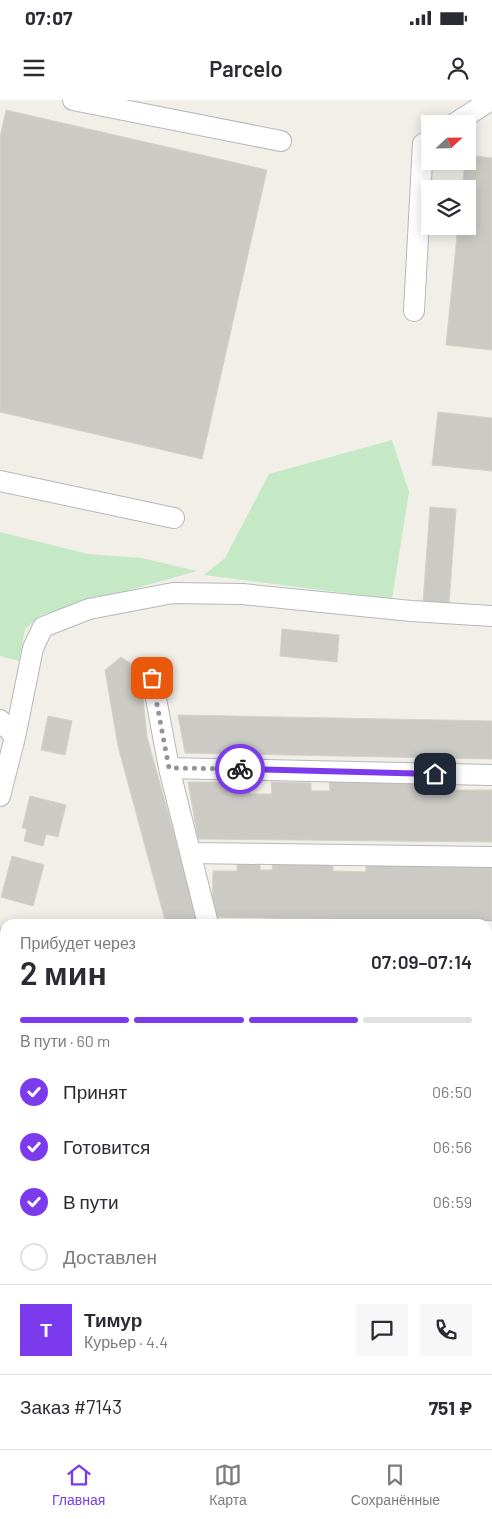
<!DOCTYPE html>
<html lang="ru">
<head>
<meta charset="utf-8">
<style>
  body { margin:0; font-family:Barlow,sans-serif; background:#f7f7f7; color:#2b2b33; height:100vh; display:flex; flex-direction:column; font-size:19px; white-space:nowrap }
  * { box-sizing:border-box; margin:0 }
  p { font-size:16px; color:#7c7c81 }
  .icon { flex:none; width:28px; height:28px; fill:none; stroke:currentColor; stroke-width:2; stroke-linecap:round; stroke-linejoin:round }
  .map { position:relative; flex:1; overflow:hidden }
  .side { position:absolute; left:0px; top:819px; width:492px; height:531px; display:flex; flex-direction:column; background:#fff; border-radius:15px 15px 0 0; box-shadow:0 2px 12px #0003 }
  .side>* { flex:none }
  .needle { width:32px; rotate:68deg }
  .fabs { position:absolute; left:421px; top:15px; display:grid; gap:10px }
  .fabs a { display:grid; place-items:center; width:55px; height:55px; border-radius:0px; background:#fff; box-shadow:0 2px 12px #0003; font-size:25px }
  .pin { position:absolute; display:grid; place-items:center; width:42px; height:42px; color:#fff; margin:-21px; border-radius:10px; box-shadow:0 2px 8px #0006 }
  .courier { position:absolute; display:grid; place-items:center; width:50px; height:50px; margin:-25px; border:4px solid #7c3aed; border-radius:50%; background:#fff; color:#222; box-shadow:0 1px 6px #0007 }
  .headline em { font-style:normal; font-weight:600 }
  .headline div { display:flex; flex-direction:column-reverse }
  .headline { display:flex; align-items:center; justify-content:space-between; height:85px; padding:0 20px }
  h1 { font-size:32px; font-weight:600; line-height:38px }
  .bar { display:grid; grid-template-columns:repeat(4,1fr); gap:8px 5px; align-content:center; height:60px; padding:0 20px }
  .bar i { height:6px; border-radius:4px; background:#e1e1e2 }
  .bar .on { background:#7c3aed }
  .bar p { grid-column:span 4 }
  .line { display:flex; align-items:center; gap:12px; padding:0 20px; border-top:1px solid #e1e1e2 }
  .line div { flex:1 }
  .round { display:grid; place-items:center; flex:none; width:52px; height:52px; border-radius:0px; background:#f7f7f7 }
  ol { padding:0 20px; list-style:none }
  li { display:flex; align-items:center; gap:15px; height:55px }
  li p { margin-inline-start:auto }
  li .icon { padding:5px; border-radius:50%; background:#7c3aed; color:#fff; stroke-width:4 }
  li:last-child { color:#7c7c81 }
  li i { width:28px; height:28px; border:2px solid #e1e1e2; border-radius:50% }
  .status { display:flex; justify-content:space-between; align-items:center; height:35px; padding:0 25px; background:#fff; direction:ltr }
  .status svg { height:14px; fill:currentColor }
  header { display:flex; justify-content:space-between; align-items:center; height:65px; padding:0 20px; background:#fff; font-size:22px; font-weight:600 }
  .menu { display:flex; justify-content:space-around; align-items:center; height:70px; border-top:1px solid #e1e1e2; background:#fff; font-size:14px; color:#7c7c81 }
  .menu a { display:grid; justify-items:center; gap:2px }
  .menu .on { color:#7c3aed }
  .map>svg:first-child { display:block }
  .green { fill:#c5e8c5 }
  .building { fill:#cccac5; stroke:#d6d1c6 }
  .lines { fill:none; stroke-linecap:round; stroke-linejoin:round }
  .minor-casing { stroke:#b5b8bc; stroke-width:22 }
  .major-casing { stroke:#f2c960; stroke-width:29 }
  .minor { stroke:#fff; stroke-width:20 }
  .major { stroke:#fff2af; stroke-width:26 }
  .done { stroke:#929495; stroke-width:5; stroke-dasharray:0 9 }
  .route { stroke:#7c3aed; stroke-width:6 }
</style>
</head>
<body>
<div class="status"><b>07:07</b><svg viewBox="0 0 49 12"><path d="M0 12V9h3v3zM5 12V6h3v6zM10 12V3h3v9zM15 12V0h3v12zM26 1h20v11H26zM47 4h2v5h-2z"/></svg></div>
<header><svg class="icon" aria-label="menu" viewBox="0 0 24 24"><path d="M4 6h16M4 12h16M4 18h16"/></svg>Parcelo<svg class="icon" aria-label="person" viewBox="0 0 24 24"><circle cx="12" cy="8" r="4"/><path d="M4 21q1-7 8-7t8 7"/></svg></header>
<div class="map">
<svg width="492" height="1349" viewBox="0 0 492 1349">
  <rect width="100%" height="100%" fill="#f1efe8"/>
  <path class="green" d="M392,340l17,52 -17,107 -188,-24 21,-17 44,-84z
    M0,432l88,22 54,4 55,13 -156,44 -16,14 -6,32 -19,-5z"/>
  <path class="building" d="M6,10l261,60 -65,289 -202,-47v-275z
    M468,55l24,3v192l-46,-5 12,-119h10v-37h-6l3,-28h3z
    M438,312l54,6v53l-60,-6z
    M430,407l26,2 -7,95 -26,-2z
    M282,529l57,6 -2,27 -57,-6z
    M121,557l19,13 7,67 52,187h-33l-48,-178 -13,-76z
    M178,615l314,6v38l-307,-6z
    M48,616l24,5 -7,34 -24,-5z
    M329,681l125,1v8h38v52l-294,-3 -10,-57h62v12h22l-1,-12 40,1v8h19z
    M30,696l36,9 -8,32 -12,-3 -3,12 -19,-5 3,-12 -5,-1z
    M12,756l32,9 -11,41 -32,-9z
    M237,762h23v8h12l1,-8 60,1v8l33,1v-9l126,2v57l-280,-5 1,-46h24z
    M0,827l5,1v49l-5,-1z
    M488,855h4v45l-4,-1z
    M0,894l5,1v38l-5,-1z
    M488,929h4v44h-4z
    M488,994l4,1v29h-4z
    M488,1052l4,1v28l-4,-1z"/>
  <g class="lines">
    <g class="minor-casing">
      <path id="minor" d="M73,0l208,41
        M454,24l37,-24
        M414,211l9,-167 7,-4
        M0,381l174,37
        M152,577l17,91
        M0,620l15,17 -15,59
        M15,637l18,-89 10,-21 46,-18 84,-16 69,1 169,17 81,5
        M190,753l302,4
        M208,824l-39,-156 323,7
        M488,831l4,1
        M488,911h4
        M488,985h4
        M488,1040l4,1"/>
    </g>
    <g class="major-casing">
      <path id="major" d="M0,1259l5,1
        M488,1329l4,1"/>
    </g>
    <use href="#minor" class="minor"/>
    <use href="#major" class="major"/>
  </g>
  <g class="lines">
    <path class="done" d="M152,578l17,90 71,1"/>
    <path class="route" d="M240,669l195,5"/>
  </g>
</svg>
<div class="fabs">
<a><svg class="needle" viewBox="-14 -14 28 28"><path d="M0-13l5 13h-10z" fill="#e53935"/><path d="M0 13l5-13h-10z" fill="#7c7c81"/></svg></a>
<a><svg class="icon" aria-label="layers" viewBox="0 0 24 24"><path d="M12 4l9 5-9 5-9-5zM3 14l9 5 9-5"/></svg></a>
</div>
<div class="pin" style="left:152px;top:578px;background:#ea580c"><svg class="icon" aria-label="bag" viewBox="0 0 24 24"><path d="M5 8h14l-1 12H6zM9 8a3 3 0 0 1 6 0"/></svg></div>
<div class="pin" style="left:435px;top:674px;background:#1f2937"><svg class="icon" aria-label="home" viewBox="0 0 24 24"><path d="M3 11l9-7 9 7M6 9v11h12V9"/></svg></div>
<div class="courier" style="left:240px;top:669px"><svg class="icon" aria-label="bike" viewBox="0 0 24 24"><circle cx="6" cy="16" r="4"/><circle cx="18" cy="16" r="4"/><path d="M6 16l4-8h5l3 8M10 8l3 8H6M13 5h3"/></svg></div>
<section class="side">
<div class="headline"><div><h1>2 мин</h1><p>Прибудет через</p></div><em>07:09–07:14</em></div>
<div class="bar"><i class="on"></i><i class="on"></i><i class="on"></i><i></i><p>В пути · 60 m</p></div>
<ol>
<li><svg class="icon" aria-label="check" viewBox="0 0 24 24"><path d="M5 12l5 5 9-10"/></svg>Принят<p>06:50</p></li>
<li><svg class="icon" aria-label="check" viewBox="0 0 24 24"><path d="M5 12l5 5 9-10"/></svg>Готовится<p>06:56</p></li>
<li><svg class="icon" aria-label="check" viewBox="0 0 24 24"><path d="M5 12l5 5 9-10"/></svg>В пути<p>06:59</p></li>
<li><i></i>Доставлен</li>
</ol>
<div class="line" style="height:90px"><b class="round" style="background:#7c3aed;color:#fff">Т</b><div><b>Тимур</b><p>Курьер · 4.4</p></div><a class="round"><svg class="icon" aria-label="chat" viewBox="0 0 24 24"><path d="M4 5h16v11H9l-5 4z"/></svg></a><a class="round"><svg class="icon" aria-label="phone" viewBox="0 0 24 24"><path d="M5 4h4l2 5-3 2q2 4 5 5l2-3 5 2v4C11 20 4 13 5 4z"/></svg></a></div>
<div class="line" style="height:65px"><div>Заказ #7143</div><b>751 ₽</b></div>
</section>
</div>
<nav class="menu">
<a class="on"><svg class="icon" aria-label="home" viewBox="0 0 24 24"><path d="M3 11l9-7 9 7M6 9v11h12V9"/></svg>Главная</a>
<a><svg class="icon" aria-label="map" viewBox="0 0 24 24"><path d="M3 6l6-2 6 2 6-2v14l-6 2-6-2-6 2zM9 4v14M15 6v14"/></svg>Карта</a>
<a><svg class="icon" aria-label="saved" viewBox="0 0 24 24"><path d="M7 4h10v16l-5-4-5 4z"/></svg>Сохранённые</a>
</nav>
</body>
</html>
